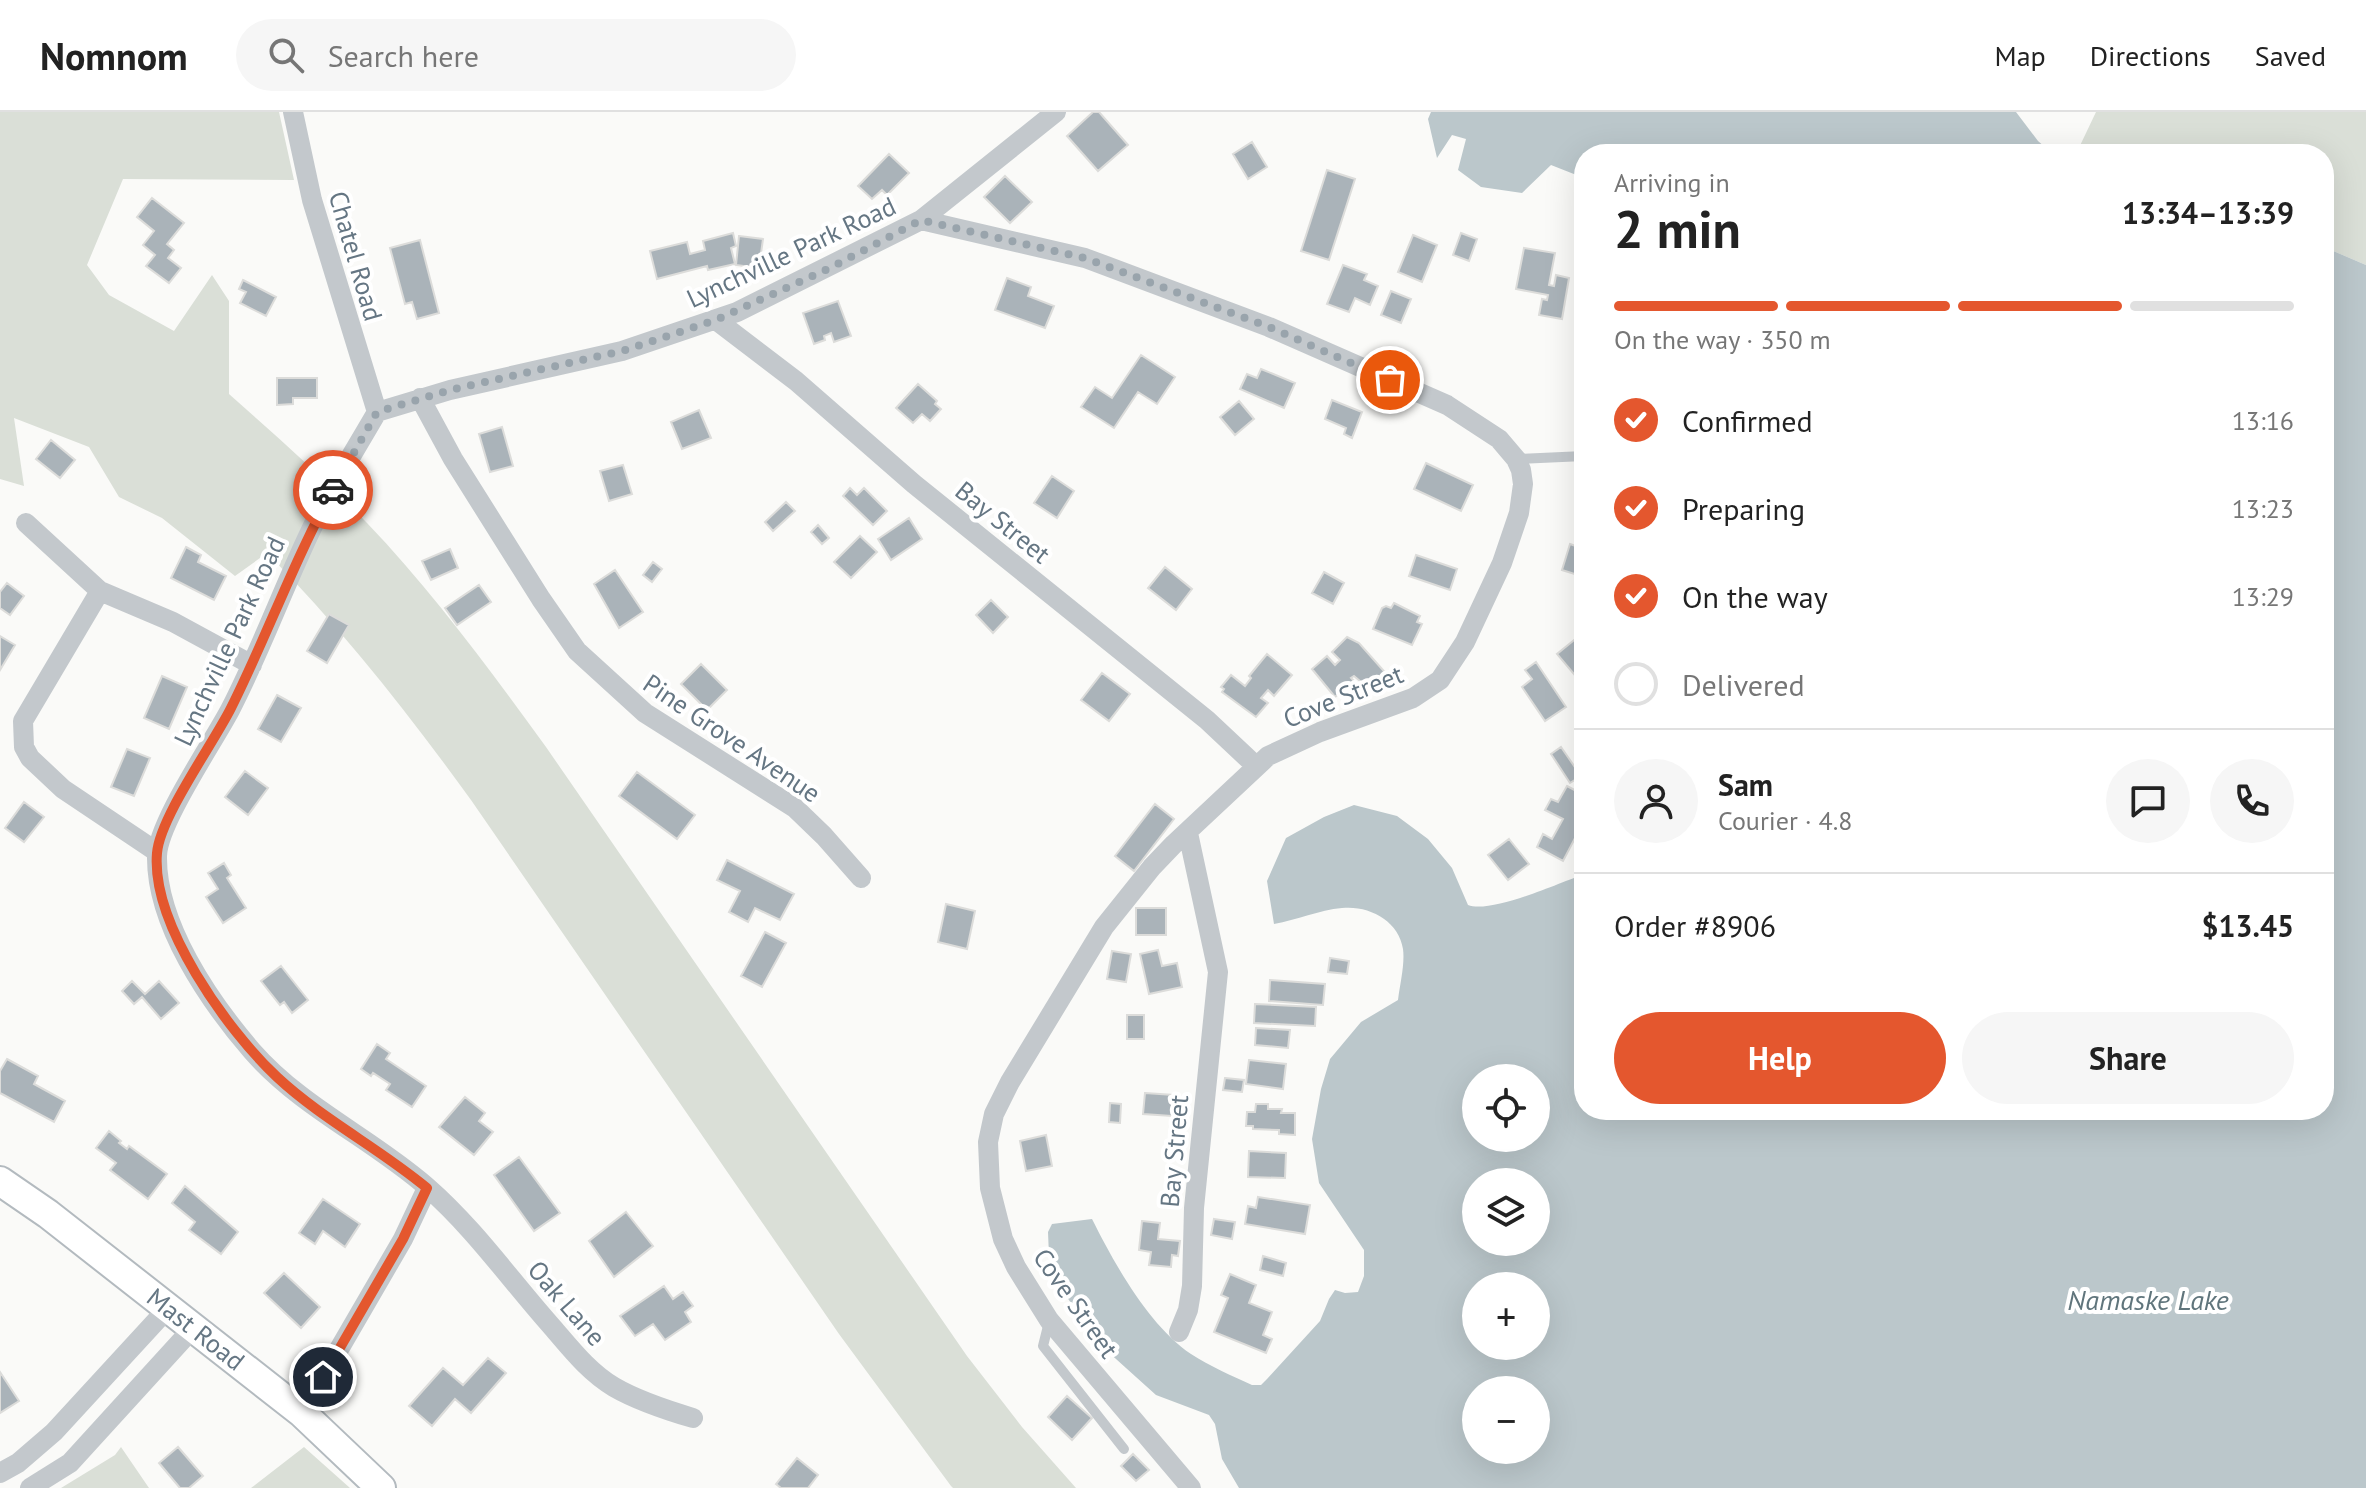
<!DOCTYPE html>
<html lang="en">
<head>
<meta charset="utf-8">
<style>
  body { margin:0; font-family:"PT Sans",sans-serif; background:#f6f6f6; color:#222; height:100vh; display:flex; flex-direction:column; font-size:30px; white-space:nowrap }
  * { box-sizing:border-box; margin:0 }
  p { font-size:26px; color:#767676 }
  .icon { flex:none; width:44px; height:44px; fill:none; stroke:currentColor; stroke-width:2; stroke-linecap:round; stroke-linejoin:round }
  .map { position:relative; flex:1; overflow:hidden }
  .sheet { position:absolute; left:1574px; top:32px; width:760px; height:976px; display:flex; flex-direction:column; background:#fff; border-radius:32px; box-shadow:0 8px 32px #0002 }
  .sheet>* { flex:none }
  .tools { position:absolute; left:1462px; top:952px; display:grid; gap:16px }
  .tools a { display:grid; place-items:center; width:88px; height:88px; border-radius:50%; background:#fff; box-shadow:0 8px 32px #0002; font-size:40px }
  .pin { position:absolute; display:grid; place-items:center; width:68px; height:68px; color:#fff; margin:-34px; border:4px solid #fff; border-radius:50%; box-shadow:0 2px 8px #0007 }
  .courier { position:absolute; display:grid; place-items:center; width:80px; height:80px; margin:-40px; border:6px solid #e4572e; border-radius:50%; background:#fff; color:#222; box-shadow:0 2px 10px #0007 }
  .headline em { font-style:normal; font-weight:700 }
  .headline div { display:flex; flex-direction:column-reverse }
  .headline { display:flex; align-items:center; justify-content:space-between; height:136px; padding:0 40px }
  h1 { font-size:52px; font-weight:700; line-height:60px }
  .bar { display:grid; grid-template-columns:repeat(4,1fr); gap:12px 8px; align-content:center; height:96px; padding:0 40px }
  .bar i { height:10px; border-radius:6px; background:#e0e0e0 }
  .bar .selected { background:#e4572e }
  .bar p { grid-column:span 4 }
  .line { display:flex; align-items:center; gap:20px; padding:0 40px; border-top:2px solid #e0e0e0 }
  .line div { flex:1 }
  .round { display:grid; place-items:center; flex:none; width:84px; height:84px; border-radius:42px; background:#f6f6f6 }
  ol { padding:0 40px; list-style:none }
  li { display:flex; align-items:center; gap:24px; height:88px }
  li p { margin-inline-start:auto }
  li .icon { padding:8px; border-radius:50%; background:#e4572e; color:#fff; stroke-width:4 }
  li:last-child { color:#767676 }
  li i { width:44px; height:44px; border:4px solid #e0e0e0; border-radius:50% }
  .cta { display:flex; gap:16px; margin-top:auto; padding:16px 40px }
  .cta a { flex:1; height:92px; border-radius:48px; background:#e4572e; color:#fff; font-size:32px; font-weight:700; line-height:92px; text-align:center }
  .cta a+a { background:#f6f6f6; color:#222 }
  header { display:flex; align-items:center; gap:48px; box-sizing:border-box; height:112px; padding:0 40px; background:#fff; border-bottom:2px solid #e0e0e0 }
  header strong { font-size:38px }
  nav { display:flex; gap:44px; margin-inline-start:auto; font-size:28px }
  .search { width:560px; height:72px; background:#f6f6f6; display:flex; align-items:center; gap:20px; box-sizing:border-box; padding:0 28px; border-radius:44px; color:#767676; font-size:30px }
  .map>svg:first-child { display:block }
  .green { fill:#dadfd7 }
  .water { fill:#bbc7cb; fill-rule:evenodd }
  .building { fill:#aab3b9; stroke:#dcdcda; stroke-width:2 }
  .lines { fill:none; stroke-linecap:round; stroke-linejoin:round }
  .secondary-casing { stroke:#b3babf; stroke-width:32 }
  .service { stroke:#c3c8cc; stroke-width:10 }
  .minor { stroke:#c3c8cc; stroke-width:20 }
  .secondary { stroke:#fff; stroke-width:28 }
  .done { stroke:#99a4ac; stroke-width:8; stroke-dasharray:0 14.4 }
  .route { stroke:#e4572e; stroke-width:10 }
  .labels { text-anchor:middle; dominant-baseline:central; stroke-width:8; stroke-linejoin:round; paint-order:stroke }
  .street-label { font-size:26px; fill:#657683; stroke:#fff }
  .water-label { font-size:28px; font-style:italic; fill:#60757c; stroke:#fff }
</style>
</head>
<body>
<header>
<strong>Nomnom</strong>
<div class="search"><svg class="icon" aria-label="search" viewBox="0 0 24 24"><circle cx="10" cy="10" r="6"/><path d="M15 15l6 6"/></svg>Search here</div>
<nav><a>Map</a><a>Directions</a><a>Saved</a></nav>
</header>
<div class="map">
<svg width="2366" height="1376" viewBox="0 0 2366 1376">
  <rect width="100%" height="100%" fill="#fafaf8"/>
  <path class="green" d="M0,0h279l15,68 -171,-1 -36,86 22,30 65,36 38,-56 17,26v93c47,42 94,83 138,129 66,69 123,147 179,224l421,609 55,71 54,61h-123l-2,-2 -112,-152 -368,-534c-63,-87 -128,-170 -204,-247l-32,23 -73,-58 -43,-21 -30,-50 -75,-29 10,68 -24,-7z
    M2096,0h270v153l-42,-18v-93h-248z
    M121,1335l28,41h-88l54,-33z
    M304,1335l46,41h-99z"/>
  <path class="water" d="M1431,0h585l22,29 15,13h-469v24l-33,-13 -29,28 -41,-6 -23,-17 8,-31 -14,-4 -15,23 -9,-39z
    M2324,135l42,18v1223h-1127l-17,-29 -7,-35 -6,-9 -53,-20 -60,-54 -35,-53 -12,-32 -1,-24 4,-8 40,-5c22,44 57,107 99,135 19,12 41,22 61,31h9l6,-6 53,-58 9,-22 6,-9 10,3 13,-1 6,-16v-26l-45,-67 -7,-44 9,-50 9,-30 31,-37 37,-22c2,-16 7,-36 5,-51 -4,-28 -34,-44 -61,-41 -23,2 -45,12 -68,16l-7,-43 19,-43 38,-21 30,-12 43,11 31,23 24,29 16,37c22,9 92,-22 116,-31v236h740zM1476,966h60v60h-60zM1476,1070h60v60h-60zM1476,1174h60v60h-60zM1476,1278h60v60h-60z"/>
  <path class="building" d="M1093,0h6l29,33 -30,26 -31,-35z
    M1252,30l15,25 -19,12 -15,-25z
    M889,42l20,19 -22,22 -5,-5 -10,9 -14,-13z
    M1327,58l28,9 -26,81 -28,-9z
    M1005,64l27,26 -22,21 -26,-26z
    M152,86l32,25 -17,21 7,6 -6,8 13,10 -12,15 -23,-17 9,-11 -12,-10 11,-14 -17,-14z
    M733,121l3,13 -5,2 4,16 -27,6 -1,-4 -50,13 -7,-28 37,-9 3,12 15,-4 -2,-9z
    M1461,121l16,6 -8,22 -16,-6z
    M1413,123l24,10 -15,37 -24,-10z
    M739,124l24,3 -4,29 -23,-3z
    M420,128l19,73 -22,6 -5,-17 -7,2 -15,-56z
    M1524,136l31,5 -6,32 5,1 2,-11 13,3 -7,41 -23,-4 3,-16 5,1 1,-5 -32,-6z
    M1343,153l24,9 -3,6 14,6 -8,19 -15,-7 -6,14 -22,-8z
    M1007,166l24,9 -3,9 26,10 -9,22 -50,-18z
    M243,168l33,17 -10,19 -26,-13 6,-11 -7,-3z
    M1391,179l20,8 -10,24 -20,-8z
    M838,189l13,35 -17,6 -3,-9 -7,3 1,4 -11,4 -11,-31z
    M1141,243l34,22 -18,27 -19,-12 -24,36 -33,-21 14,-20 17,11z
    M1261,257l34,14 -11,25 -44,-19 7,-15 10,4z
    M277,266h40v20h-24v6l-16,1z
    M918,272l19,17 -2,3 6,5 -11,12 -8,-7 -9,9 -17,-15z
    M1332,288l30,12 -10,26 -8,-4 2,-6 -21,-9z
    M1239,289l15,18 -19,16 -15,-18z
    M699,298l12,28 -29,11 -11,-27z
    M502,315l11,39 -23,6 -11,-38z
    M51,328l24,20 -15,18 -24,-19z
    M1426,351l47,22 -12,26 -47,-22z
    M623,353l9,29 -23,7 -9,-30z
    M1052,364l22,15 -17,27 -23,-15z
    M850,376l7,7 7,-7 23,23 -14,14 -30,-29z
    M786,390l9,9 -22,20 -8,-9z
    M909,406l13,21 -31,21 -13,-21z
    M818,413l11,13 -7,6 -11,-12z
    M860,424l17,16 -26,26 -17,-16z
    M1570,432l14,5v28l-22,-7z
    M186,435l15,8 -3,7 28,14 -12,24 -43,-22z
    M450,437l8,19 -27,12 -9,-19z
    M1416,443l41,14 -7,21 -41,-14z
    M653,450l9,7 -10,13 -9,-7z
    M1165,455l27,22 -16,21 -28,-22z
    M615,458l28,42 -24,16 -25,-44z
    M1324,460l20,11 -11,21 -21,-11z
    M7,471l17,13 -14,19 -10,-7v-16z
    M479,473l12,17 -34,23 -12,-17z
    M991,488l17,17 -15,16 -17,-18z
    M1394,491l26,13 -3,6 5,2 -10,21 -39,-16 9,-21 4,-2 5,2z
    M329,502l20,11 -22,38 -20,-12z
    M1584,520v54l-27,-32z
    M0,524l15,9 -15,25z
    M1347,525l12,6 31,35 -16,15 -20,-17 -3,2 3,3 -19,16 -23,-28 15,-13 8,9 5,-5 -8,-8z
    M1267,542l25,21 -18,21 -6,-6 -7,8 7,5 -12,14 -34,-25 2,-3 -3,-2 10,-12 14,11 6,-8 -2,-2z
    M1536,550l30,45 -21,14 -23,-34 10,-8 -7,-9z
    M701,552l26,26 -20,20 -26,-26z
    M1102,561l28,21 -21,27 -28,-21z
    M162,564l25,11 -18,42 -25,-11z
    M277,583l24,13 -20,34 -23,-13z
    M1561,635l20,29 -11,7 -19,-29z
    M127,637l23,9 -16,38 -23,-9z
    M245,659l23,17 -20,27 -23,-18z
    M637,660l58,43 -18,24 -58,-43z
    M1567,674l17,9v26l-21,40 -26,-14 6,-13 9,5 11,-20 -18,-9 6,-11 7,3z
    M24,690l20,15 -20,25 -19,-14z
    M1155,692l19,15 -40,52 -19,-15z
    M1509,727l20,25 -21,16 -20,-25z
    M727,748l67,34 -14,26 -25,-12 -7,14 -19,-10 11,-21 -23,-11z
    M224,751l7,12 -4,3 19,30 -23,15 -17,-26 12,-8 -10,-16z
    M946,792l29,7 -8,38 -29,-7z
    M1136,796h30v27h-30z
    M765,820l21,11 -24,44 -21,-11z
    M1158,838l4,16 15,-3 5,24 -33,7 -9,-40z
    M1112,839l19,3 -5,28 -19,-3z
    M1330,846l19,3 -2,13 -19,-2z
    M281,854l27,34 -16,13 -8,-11 -4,3 -19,-24z
    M1270,868l55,4 -2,21 -54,-4z
    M132,869l13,13 14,-13 20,22 -18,16 -19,-22 -8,7 -12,-13z
    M1255,892l61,3 -1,19 -61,-3z
    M1127,903h17v24h-17z
    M1256,916l34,2 -2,18 -33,-3z
    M377,932l13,9 -4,6 40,27 -14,21 -26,-17 4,-6 -17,-11 -2,3 -10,-7z
    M7,947l31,17 -4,8 31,17 -11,21 -54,-29v-22z
    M1249,948l37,4 -3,25 -37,-5z
    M1225,966l19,2 -2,12 -19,-2z
    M1145,981l29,2 -2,21 -29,-2z
    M465,985l20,16 -6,8 14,11 -19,23 -35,-28z
    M1110,991l11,1 -1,19 -11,-1z
    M1256,992h12v5h14l-1,4h14v22l-16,-1v-4l-26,-1v-3h-7l1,-14h8z
    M109,1019l12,10 -2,2 8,6 2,-3 38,28 -19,25 -38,-29 6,-7 -20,-15z
    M1046,1023l6,31 -26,5 -6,-30z
    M1249,1039l37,2 -1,25 -37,-1z
    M519,1045l41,56 -26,18 -40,-56z
    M185,1074l53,46 -17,22 -32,-24 6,-8 -23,-19z
    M1258,1085l52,8 -5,29 -60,-10 3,-18 8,2z
    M323,1087l37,25 -15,23 -22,-16 -8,13 -16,-11z
    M626,1100l27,34 -39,31 -25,-36z
    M1214,1107l21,3 -3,17 -21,-4z
    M1142,1109l18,2 -2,16 22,2 -2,15 -6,-1 -1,12 -22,-2 2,-13 -12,-2z
    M1263,1144l23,7 -3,13 -23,-6z
    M284,1161l36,34 -19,21 -37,-35z
    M1230,1162l26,11 -7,18 23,9 -9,23 9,4 -6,14 -52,-21 14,-34 -7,-3z
    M664,1174l9,13 10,-7 10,14 -8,6 6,10 -26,18 -12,-16 -18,12 -15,-20z
    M488,1246l18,15 -35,40 -16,-14 -23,27 -23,-20 34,-38 20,17z
    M0,1260l19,29 -19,12z
    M1067,1284l25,22 -20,22 -24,-23z
    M178,1335l25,29 -14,12h-9l-21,-25z
    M1133,1342l16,16 -13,11 -15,-15z
    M797,1346l21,17 -10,13h-27l-5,-4z"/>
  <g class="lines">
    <g class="secondary-casing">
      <path id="secondary" d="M0,1069l48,33 254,199 79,75"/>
    </g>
    <path class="service" d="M1516,347l68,-3
      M1049,1210l-6,24 81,103"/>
    <path class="minor" d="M293,0l19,88 65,212
      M921,108l164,38 184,69 178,78 52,34 17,20 5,11 2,14 -4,29 -17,50 -37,79 -25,38 -27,18 -93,34 -52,24 -94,88 -22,23 -48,60 -94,155 -16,32 -6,28 2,46 13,51 13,28 33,53 142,168
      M716,208l80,61 118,103 293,236 49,46
      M420,286l33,61 88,140 36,52 68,62 150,95 29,28 37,42
      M26,411l74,68 73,31 79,43
      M100,479l-77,130 1,26 6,11 33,31 94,63
      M1179,1220l9,-22 4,-24 2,-78 24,-236 -30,-139
      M302,1301l101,-174 24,-51
      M693,1306c-27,-8 -55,-17 -79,-31 -25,-15 -42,-37 -61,-59 -42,-47 -78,-99 -126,-141 -56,-49 -125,-79 -175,-136 -43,-50 -96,-127 -95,-195 1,-33 55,-112 73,-146 30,-58 52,-119 80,-178 19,-41 44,-80 67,-120l73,-22 172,-39 115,-39 184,-92 135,-108
      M0,1361l18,-10 36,-31 115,-125
      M30,1376l40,-25 124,-136"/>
    <use href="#secondary" class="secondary"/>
  </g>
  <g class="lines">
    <path class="done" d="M333,378l44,-78 73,-22 172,-39 94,-31 116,-53 89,-47 164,38 184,69 121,53"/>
    <path class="route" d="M323,1265l80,-138 24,-51c-48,-40 -105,-69 -150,-111 -50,-47 -126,-153 -120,-224 3,-36 56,-109 74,-145 36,-72 63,-148 102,-218"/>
  </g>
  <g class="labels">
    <g class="street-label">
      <text transform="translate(791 140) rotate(-25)">Lynchville Park Road</text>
      <text transform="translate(356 144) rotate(74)">Chatel Road</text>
      <text transform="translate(1003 410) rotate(39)">Bay Street</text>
      <text transform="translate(229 529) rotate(-65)">Lynchville Park Road</text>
      <text transform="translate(1343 584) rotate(-22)">Cove Street</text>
      <text transform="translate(732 626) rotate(34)">Pine Grove Avenue</text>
      <text transform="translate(1174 1039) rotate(-85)">Bay Street</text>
      <text transform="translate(567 1191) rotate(49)">Oak Lane</text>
      <text transform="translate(1076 1191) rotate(55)">Cove Street</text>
      <text transform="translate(196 1217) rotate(38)">Mast Road</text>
    </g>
    <g class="water-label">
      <text x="2148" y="1187">Namaske Lake</text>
    </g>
  </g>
</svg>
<div class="tools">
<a><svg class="icon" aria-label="locate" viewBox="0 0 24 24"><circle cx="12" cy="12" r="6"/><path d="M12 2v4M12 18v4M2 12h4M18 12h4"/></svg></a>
<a><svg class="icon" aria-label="layers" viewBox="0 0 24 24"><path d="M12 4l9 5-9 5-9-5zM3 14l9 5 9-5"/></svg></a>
<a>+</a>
<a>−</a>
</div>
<div class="pin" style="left:1390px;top:268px;background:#ea580c"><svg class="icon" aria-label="bag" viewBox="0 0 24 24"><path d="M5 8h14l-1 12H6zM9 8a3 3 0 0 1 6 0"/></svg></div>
<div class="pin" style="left:323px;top:1265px;background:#1f2937"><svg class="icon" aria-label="home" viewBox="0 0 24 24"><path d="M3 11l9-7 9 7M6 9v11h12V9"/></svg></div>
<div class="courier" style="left:333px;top:378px"><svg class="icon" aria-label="car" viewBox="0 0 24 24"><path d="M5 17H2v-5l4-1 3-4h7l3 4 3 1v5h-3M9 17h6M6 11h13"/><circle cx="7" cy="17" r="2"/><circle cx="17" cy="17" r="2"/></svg></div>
<section class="sheet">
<div class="headline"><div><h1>2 min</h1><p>Arriving in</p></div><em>13:34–13:39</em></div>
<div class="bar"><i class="selected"></i><i class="selected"></i><i class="selected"></i><i></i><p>On the way · 350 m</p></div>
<ol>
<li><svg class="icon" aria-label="check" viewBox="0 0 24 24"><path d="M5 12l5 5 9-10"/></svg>Confirmed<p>13:16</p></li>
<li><svg class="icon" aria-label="check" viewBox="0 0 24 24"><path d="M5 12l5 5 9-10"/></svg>Preparing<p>13:23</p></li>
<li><svg class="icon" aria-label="check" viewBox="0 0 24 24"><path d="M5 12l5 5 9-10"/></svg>On the way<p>13:29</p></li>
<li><i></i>Delivered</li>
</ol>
<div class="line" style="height:144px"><a class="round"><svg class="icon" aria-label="person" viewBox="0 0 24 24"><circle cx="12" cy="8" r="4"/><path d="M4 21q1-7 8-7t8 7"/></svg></a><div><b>Sam</b><p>Courier · 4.8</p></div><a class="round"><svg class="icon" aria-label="chat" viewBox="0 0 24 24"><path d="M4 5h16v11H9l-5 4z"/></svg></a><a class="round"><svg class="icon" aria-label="phone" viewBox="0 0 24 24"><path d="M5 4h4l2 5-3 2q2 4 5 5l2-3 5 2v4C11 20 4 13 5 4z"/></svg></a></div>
<div class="line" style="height:104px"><div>Order #8906</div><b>$13.45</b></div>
<div class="cta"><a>Help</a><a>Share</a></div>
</section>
</div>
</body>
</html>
